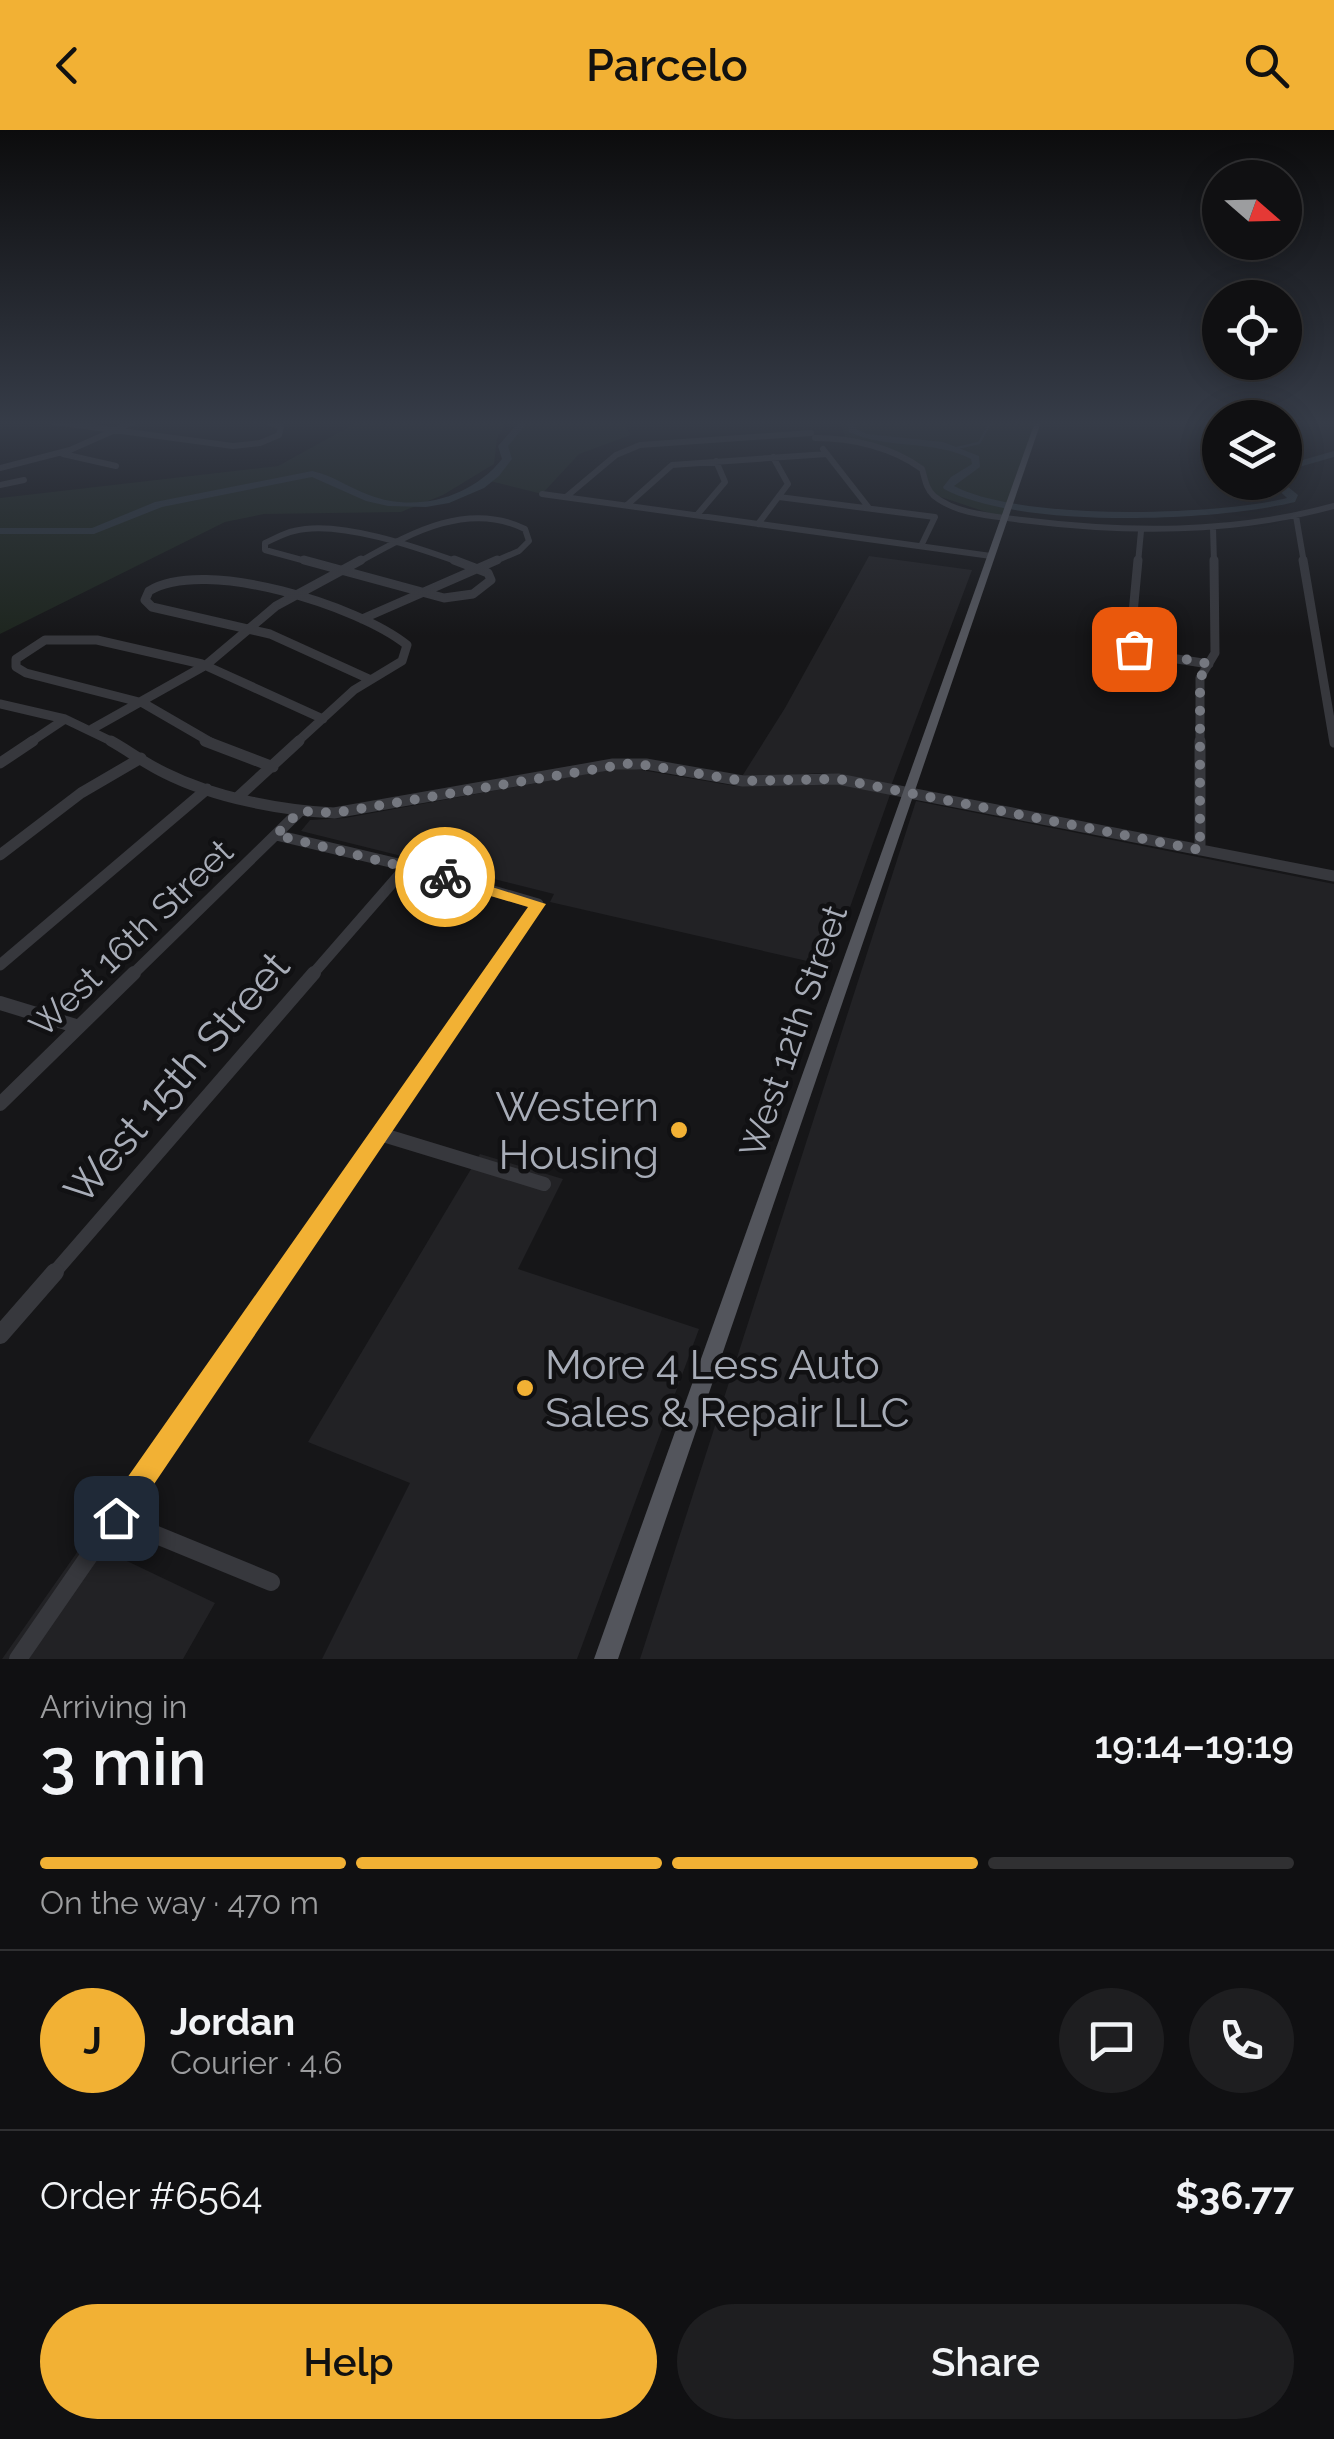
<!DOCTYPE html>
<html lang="en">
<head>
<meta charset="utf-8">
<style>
  body { margin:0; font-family:Raleway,sans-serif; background:#1e1e20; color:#f1f3f6; height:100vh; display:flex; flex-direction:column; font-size:38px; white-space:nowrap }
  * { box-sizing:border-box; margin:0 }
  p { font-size:32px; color:#9c9d9f }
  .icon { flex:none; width:55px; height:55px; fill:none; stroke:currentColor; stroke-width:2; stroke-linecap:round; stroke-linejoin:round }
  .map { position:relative; height:1529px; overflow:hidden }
  .details { display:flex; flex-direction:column; background:#101012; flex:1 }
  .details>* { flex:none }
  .needle { width:65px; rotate:110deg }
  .tools { position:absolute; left:1202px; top:30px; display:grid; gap:20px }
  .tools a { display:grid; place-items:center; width:100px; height:100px; border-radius:50%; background:#101012; box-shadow:0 5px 25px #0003,0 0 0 2px #303032; font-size:50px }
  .pin { position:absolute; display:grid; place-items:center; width:85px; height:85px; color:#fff; margin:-42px; border-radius:20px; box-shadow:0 5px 15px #0006 }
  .courier { position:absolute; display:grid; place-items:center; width:100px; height:100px; margin:-50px; border:8px solid #f2b134; border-radius:50%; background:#fff; color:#222; box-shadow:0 2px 12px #0007 }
  .head em { font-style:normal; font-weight:600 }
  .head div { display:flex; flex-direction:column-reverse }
  .head { display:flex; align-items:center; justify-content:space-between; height:170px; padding:0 40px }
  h1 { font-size:65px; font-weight:600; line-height:75px }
  .bar { display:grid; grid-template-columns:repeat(4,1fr); gap:15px 10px; align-content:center; height:120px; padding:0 40px }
  .bar i { height:12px; border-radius:8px; background:#303032 }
  .bar .active { background:#f2b134 }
  .bar p { grid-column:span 4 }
  .line { display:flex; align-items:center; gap:25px; padding:0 40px; border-top:2px solid #303032 }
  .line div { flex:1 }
  .round { display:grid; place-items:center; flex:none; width:105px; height:105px; border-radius:52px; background:#1e1e20 }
  .cta { display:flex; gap:20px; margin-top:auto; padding:20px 40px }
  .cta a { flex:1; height:115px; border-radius:60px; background:#f2b134; color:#111; font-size:40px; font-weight:600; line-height:115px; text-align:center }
  .cta a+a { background:#1e1e20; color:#f1f3f6 }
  header { display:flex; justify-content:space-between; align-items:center; height:130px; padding:0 40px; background:#f2b134; color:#111; font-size:45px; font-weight:600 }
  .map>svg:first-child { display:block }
  .built { fill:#222225 }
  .green { fill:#1e261f }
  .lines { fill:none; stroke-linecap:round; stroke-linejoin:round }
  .stream { stroke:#2c353c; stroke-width:2.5 }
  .river { fill:#2c353c; fill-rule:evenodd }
  .minor-far4 { stroke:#37383d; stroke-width:6 }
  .minor-far3 { stroke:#37383d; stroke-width:9 }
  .minor-far2 { stroke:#37383d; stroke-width:11 }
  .minor-far1 { stroke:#37383d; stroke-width:14 }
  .minor { stroke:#37383d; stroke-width:18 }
  .major { fill:#53555c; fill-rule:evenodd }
  .route { fill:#f2b134 }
  .done { stroke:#757880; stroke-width:10; stroke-dasharray:0 18 }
  .poi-dot { fill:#f2b134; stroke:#111113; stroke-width:4 }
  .labels { text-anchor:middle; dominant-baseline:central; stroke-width:9; stroke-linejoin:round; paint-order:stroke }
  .street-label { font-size:35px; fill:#a8adb8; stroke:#111113 }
  .near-street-label { font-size:42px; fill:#a8adb8; stroke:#111113 }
  .near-poi-label { font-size:42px; fill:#a8adb8; stroke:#111113; text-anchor:end }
</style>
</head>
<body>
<header><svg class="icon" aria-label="back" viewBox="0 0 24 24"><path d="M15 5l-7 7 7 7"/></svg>Parcelo<svg class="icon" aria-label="search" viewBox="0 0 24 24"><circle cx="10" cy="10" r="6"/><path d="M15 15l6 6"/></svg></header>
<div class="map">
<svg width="1334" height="1529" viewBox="0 0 1334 1529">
  <rect width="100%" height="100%" fill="#161618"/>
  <path class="built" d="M869,426l103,14 -81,216 -69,-13 -81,5 44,-70z
    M624,637l111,19 91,-6 65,12 -62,174 -279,-64 4,-8 -253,-63 9,-11 35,-2z
    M916,671l418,83v775h-694z
    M480,1024l83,25 -45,90 181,60 -122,330h-255l88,-176 -102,-41z
    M85,1411l130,62 -32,56h-181z"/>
  <path class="green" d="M358,292h149l-10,16 -3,26 -51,31 -42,17 -137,2 -39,8 -225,112v-136l278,-32z
    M524,292h99l8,13 -52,19 -37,40 -56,-14 21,-21 -4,-13z
    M839,292h199l-34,96 -72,-24 -12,-28 -74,-28z"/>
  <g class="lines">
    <path class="stream" d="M957,318l22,-5 12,-21"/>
    <path class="river" d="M519,292h9l-20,24 4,13 -13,17 -15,12 -35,15 -23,4 -38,-1 -22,-5 -54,-24 -150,30 -68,27h-94v-6h92l63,-26 157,-31c21,4 37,17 57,24 47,18 102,3 133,-36l-4,-13z
      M848,292h8v7l11,5 76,8 36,14 1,11 -26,19c67,35 258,30 333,12l-17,-16h12l16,13 -3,7c-83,20 -275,27 -351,-13l-1,-2 8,-10 21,-13 -1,-5c-39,-20 -83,-9 -122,-27z
      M1334,321v6l-49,14v-6z"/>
    <path class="minor-far4" d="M54,292l179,24 27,-3 19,-8 2,-8 -12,-5
      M815,308c37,0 77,9 107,31 3,10 4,20 12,27 24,19 60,20 88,24 105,13 209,14 312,-14
      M823,319l46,59
      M63,324l53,12
      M0,338l70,-18 63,-28
      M0,355l24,-5
      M542,364l449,62
      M566,367l50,-42 24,-10 171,-12
      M779,367l156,20 -14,29
      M627,375l45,-40 155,-11
      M697,385l28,-33 -9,-21
      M1296,386l8,47
      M758,394l30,-40 -15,-27
      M1213,398l1,35
      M313,433l-48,-13v-7c9,-4 19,-10 29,-12 44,-12 125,17 167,32
      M357,433c51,-28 109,-63 168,-34l4,12 -10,10 -28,12
      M1138,433l3,-32"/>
    <path class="minor-far3" d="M304,430l140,38 29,-4 18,-14 -3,-7 -34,-13
      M1138,430l-8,85 15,9 64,10
      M1303,430l31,183
      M362,489l135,-59
      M0,574l65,15 50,24
      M92,599l114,-64 70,-59 85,-46
      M29,613l36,-24
      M212,613l-69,-40 -117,-30 -10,-6v-8l29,-19h52l105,24 121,55
      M296,613l58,-53 48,-29 5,-16c-48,-39 -202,-88 -258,-54l-4,9 7,7 118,27 99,45
      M1200,613v-65l15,-25 -1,-93"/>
    <path class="minor-far2" d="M111,611c18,10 35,23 54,32 50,25 115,37 169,40l279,-49h33l97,17 95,-2 496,97
      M205,611l68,26
      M1200,611v109
      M0,633l33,-22
      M238,667l61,-56
      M276,705l131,31 131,38 -49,71
      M0,725l81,-62 60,-35
      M0,835l207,-176
      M132,845l168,-164
      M312,845l95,-109"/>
    <path class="minor-far1" d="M0,873l79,24
      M0,974l134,-131
      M380,1004l164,50
      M53,1144l261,-301
      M283,1144l208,-301"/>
    <path class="minor" d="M0,1205l55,-63
      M115,1388l156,64
      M18,1529l267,-387"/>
    <path class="major" d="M1035,292h6l-423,1237h-24z"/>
  </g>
  <linearGradient id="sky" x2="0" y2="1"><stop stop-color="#0c0c0d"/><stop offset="0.58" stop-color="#363c48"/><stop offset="1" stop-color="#363c48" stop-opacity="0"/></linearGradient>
  <rect width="1334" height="506" fill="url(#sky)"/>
  <path class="route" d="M440,744h11l95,30 -421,623 -9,4 -10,-4 -4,-9 4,-10 422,-601 -88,-26z"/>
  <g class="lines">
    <path class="done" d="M445,747l-169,-42 24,-24 34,2 298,-50 111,18 95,-2 362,71v-172l9,-14 -75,-15"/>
  </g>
  <g class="poi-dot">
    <circle cx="679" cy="1000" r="10"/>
    <circle cx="525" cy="1258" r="10"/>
  </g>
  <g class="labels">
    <g class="street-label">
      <text transform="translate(131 808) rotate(-44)">West 16th Street</text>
      <text transform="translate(793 901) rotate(-71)">West 12th Street</text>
    </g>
    <g class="near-street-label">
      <text transform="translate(177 948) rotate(-49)">West 15th Street</text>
    </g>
    <g class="near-poi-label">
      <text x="659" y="976">Western<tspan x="659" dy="48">Housing</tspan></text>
      <text x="545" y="1234" text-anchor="start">More 4 Less Auto<tspan x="545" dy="48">Sales &amp; Repair LLC</tspan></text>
    </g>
  </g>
</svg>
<div class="tools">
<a><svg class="needle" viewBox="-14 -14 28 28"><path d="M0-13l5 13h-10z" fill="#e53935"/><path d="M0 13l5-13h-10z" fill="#9c9d9f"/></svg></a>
<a><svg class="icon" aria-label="locate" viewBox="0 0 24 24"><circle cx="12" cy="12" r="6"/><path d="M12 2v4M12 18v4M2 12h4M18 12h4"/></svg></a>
<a><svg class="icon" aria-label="layers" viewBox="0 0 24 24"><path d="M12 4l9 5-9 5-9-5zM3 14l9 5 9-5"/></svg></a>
</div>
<div class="pin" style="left:1134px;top:519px;background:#ea580c"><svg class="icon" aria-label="bag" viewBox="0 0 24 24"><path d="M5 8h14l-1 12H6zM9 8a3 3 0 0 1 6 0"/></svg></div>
<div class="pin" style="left:116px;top:1388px;background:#1f2937"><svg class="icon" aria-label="home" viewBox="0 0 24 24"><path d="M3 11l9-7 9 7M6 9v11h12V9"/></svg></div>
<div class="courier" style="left:445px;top:747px"><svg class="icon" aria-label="bike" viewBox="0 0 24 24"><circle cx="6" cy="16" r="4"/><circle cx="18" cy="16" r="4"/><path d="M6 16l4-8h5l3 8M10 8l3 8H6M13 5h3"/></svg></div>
</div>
<section class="details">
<div class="head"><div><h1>3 min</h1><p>Arriving in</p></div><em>19:14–19:19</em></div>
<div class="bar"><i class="active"></i><i class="active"></i><i class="active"></i><i></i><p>On the way · 470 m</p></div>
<div class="line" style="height:180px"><b class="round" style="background:#f2b134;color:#111">J</b><div><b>Jordan</b><p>Courier · 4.6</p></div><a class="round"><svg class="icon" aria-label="chat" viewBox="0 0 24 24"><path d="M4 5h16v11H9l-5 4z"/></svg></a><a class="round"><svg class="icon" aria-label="phone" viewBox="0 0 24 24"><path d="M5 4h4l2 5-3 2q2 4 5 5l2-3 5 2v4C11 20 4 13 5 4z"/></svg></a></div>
<div class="line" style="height:130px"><div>Order #6564</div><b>$36.77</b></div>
<div class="cta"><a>Help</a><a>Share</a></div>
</section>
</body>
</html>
